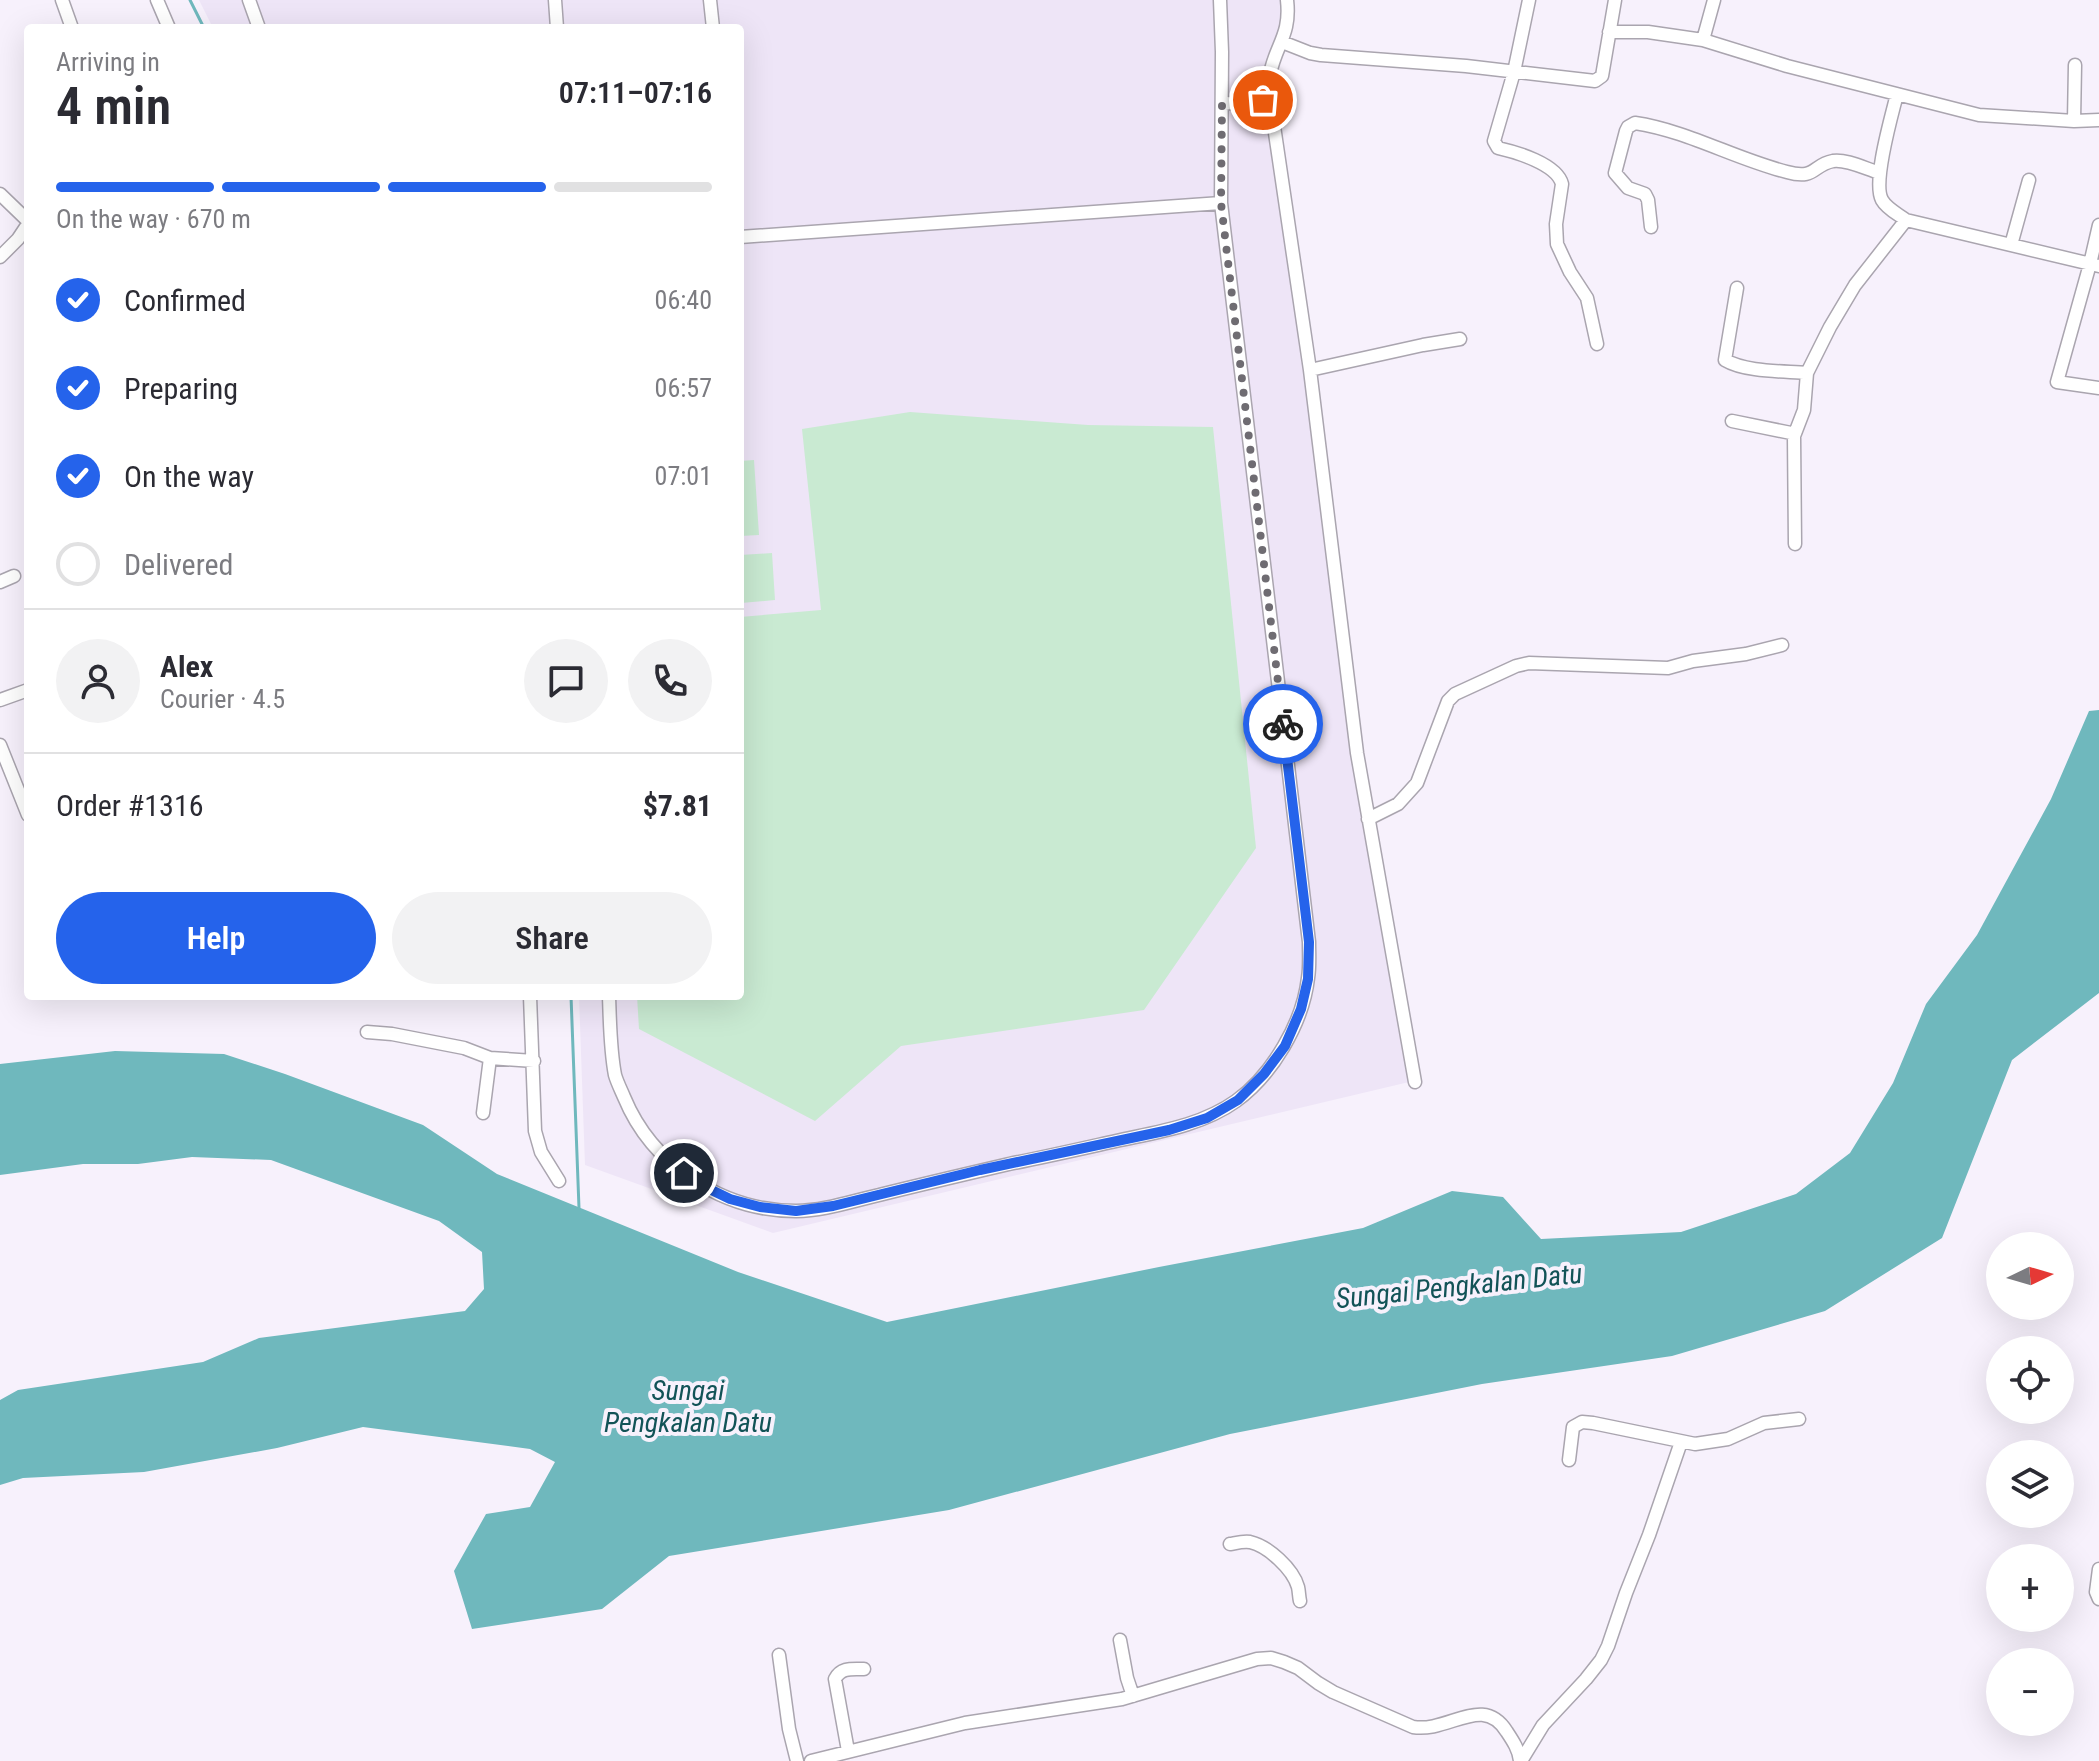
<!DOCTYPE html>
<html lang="en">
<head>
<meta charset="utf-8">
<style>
  body { margin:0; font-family:"Roboto Condensed",sans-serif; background:#f2f2f3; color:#2b2b33; height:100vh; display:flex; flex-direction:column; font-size:30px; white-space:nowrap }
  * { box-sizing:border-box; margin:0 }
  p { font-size:26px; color:#7c7c81 }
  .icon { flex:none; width:44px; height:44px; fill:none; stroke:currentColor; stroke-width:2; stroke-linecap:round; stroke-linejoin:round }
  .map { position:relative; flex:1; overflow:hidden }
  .drawer { position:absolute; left:24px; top:24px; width:720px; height:976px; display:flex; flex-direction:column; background:#fff; border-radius:8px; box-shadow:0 8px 32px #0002 }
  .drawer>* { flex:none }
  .needle { width:52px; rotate:85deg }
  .tools { position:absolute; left:1986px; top:1232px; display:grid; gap:16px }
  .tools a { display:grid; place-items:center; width:88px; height:88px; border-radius:50%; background:#fff; box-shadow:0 8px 32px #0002; font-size:40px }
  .pin { position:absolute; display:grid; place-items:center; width:68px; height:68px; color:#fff; margin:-34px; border:4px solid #fff; border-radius:50%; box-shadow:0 2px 8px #0007 }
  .courier { position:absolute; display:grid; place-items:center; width:80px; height:80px; margin:-40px; border:6px solid #2563eb; border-radius:50%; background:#fff; color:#222; box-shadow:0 2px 10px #0007 }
  .overview em { font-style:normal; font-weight:600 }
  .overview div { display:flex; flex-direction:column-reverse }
  .overview { display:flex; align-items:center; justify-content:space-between; height:136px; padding:0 32px }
  h1 { font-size:52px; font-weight:600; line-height:60px }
  .bar { display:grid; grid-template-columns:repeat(4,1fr); gap:12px 8px; align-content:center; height:96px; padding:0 32px }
  .bar i { height:10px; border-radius:6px; background:#e1e1e2 }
  .bar .current { background:#2563eb }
  .bar p { grid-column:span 4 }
  .line { display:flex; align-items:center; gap:20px; padding:0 32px; border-top:2px solid #e1e1e2 }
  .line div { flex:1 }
  .round { display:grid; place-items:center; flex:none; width:84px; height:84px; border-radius:42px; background:#f2f2f3 }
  ol { padding:0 32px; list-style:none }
  li { display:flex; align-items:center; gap:24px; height:88px }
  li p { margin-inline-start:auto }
  li .icon { padding:8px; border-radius:50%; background:#2563eb; color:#fff; stroke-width:4 }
  li:last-child { color:#7c7c81 }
  li i { width:44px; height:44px; border:4px solid #e1e1e2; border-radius:50% }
  .button { display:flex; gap:16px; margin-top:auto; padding:16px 32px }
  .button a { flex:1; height:92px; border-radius:48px; background:#2563eb; color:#fff; font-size:32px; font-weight:600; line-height:92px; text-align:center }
  .button a+a { background:#f2f2f3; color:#2b2b33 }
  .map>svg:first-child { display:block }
  .built { fill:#eee5f7 }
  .green { fill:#c9ead2 }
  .water { fill:#6fb8bd }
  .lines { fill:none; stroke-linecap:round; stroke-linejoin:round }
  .stream { stroke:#6fb8bd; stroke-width:3 }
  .minor-casing { stroke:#aaa5af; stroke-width:15 }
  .minor { stroke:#fff; stroke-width:12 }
  .done { stroke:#6f6c72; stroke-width:8; stroke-dasharray:0 14.4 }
  .route { stroke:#2563eb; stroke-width:10 }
  .labels { text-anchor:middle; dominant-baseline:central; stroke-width:8; stroke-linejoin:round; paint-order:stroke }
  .water-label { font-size:28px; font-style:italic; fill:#125357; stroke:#f7f1fc }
</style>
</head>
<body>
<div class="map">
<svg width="2099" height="1761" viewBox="0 0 2099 1761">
  <rect width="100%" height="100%" fill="#f7f1fc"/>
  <path class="built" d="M199,0h1084l-1,31 -19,38 3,16 -4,5 3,21 6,4 138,967 -636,151 -188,-68 -6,-169h161v-968h-527z"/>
  <path class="green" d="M910,412l178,13 125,2 43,421 -112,162 -243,36 -86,75 -176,-92 -2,-33h103v-379l81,-7 -19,-181z
    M754,460l5,75 -19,1v-75z
    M772,553l3,47 -34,3 -1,6v-54z"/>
  <path class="water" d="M2099,710v283l-87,67 -70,178 -117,73 -153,45 -190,28 -252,50 -281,76 -280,46 -67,53 -130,20 -18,-58 32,-57 44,-7 25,-45 -25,-13 -167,-22 -86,21 -133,24 -121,6 -23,7v-85l18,-10 185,-28 56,-24 206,-27 19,-22 -2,-37 -43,-31 -168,-61 -79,-3 -54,7h-55l-83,11v-111l115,-13 109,3 61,20 138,51 74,49 241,98 149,50 272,-55 204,-39 89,-37 51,6 38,42 140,-7 115,-38 54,-41 43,-70 33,-79 51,-69 74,-136 38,-88z"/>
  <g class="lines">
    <path class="stream" d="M190,0l14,28
      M571,996l8,212"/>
    <g class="minor-casing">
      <path id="minor" d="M62,0l10,28
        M157,0l12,28
        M249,0l10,28
        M555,0l2,28
        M710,0l3,28
        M1287,0c4,35 -11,44 -17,74 -2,8 0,17 0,25l40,271 47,383 58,329
        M1529,0l-15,72 -20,69 4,7c18,4 59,16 64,36l-6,40 1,20 13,28 17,26 10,46
        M1609,32h39l55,8 84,26 192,49 95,6 25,-1
        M1703,40l11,-40
        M1282,42l28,11 11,2 145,11 129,15 7,-5 13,-76
        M1897,94c-5,21 -25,88 -15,106 5,9 16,14 24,20l193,46
        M1222,104l48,-5
        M2074,121l1,-56
        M0,194l28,27
        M2099,225l-9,39 -33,118 42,6
        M1651,227l-3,-27 -3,-6 -17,-6 -13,-15 11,-42 2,-4 7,-4c53,8 100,36 152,49 29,8 25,-7 46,-11 14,-2 33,8 47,12
        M740,237l481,-34
        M2011,245l18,-65
        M0,257l18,-18 10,-15
        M1737,288l-12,72c20,12 58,11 82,13
        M1310,370l113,-25 37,-6
        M1732,421l59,12 3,3
        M1795,544l-1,-108 10,-26 3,-37 23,-46 25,-42 51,-65
        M0,582l14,-6
        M0,700l28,-10
        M0,745l28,70
        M1368,819l30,-15 19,-21 31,-82 7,-7 61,-28 13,-3 139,5 25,-7 53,-7 36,-9
        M530,996l5,135 6,21 18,29
        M609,996c1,26 1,53 6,79 2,7 6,15 9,22 28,68 98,114 172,114 28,0 56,-10 83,-16 44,-11 87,-21 130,-31 36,-7 71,-15 107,-23 41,-9 85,-15 120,-40 36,-26 67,-78 72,-123 2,-11 1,-24 1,-36l-88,-739 1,-151 -2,-52
        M367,1032l25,2 72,14 26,10 44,3
        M483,1113l7,-55
        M1569,1460l4,-33 9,-5 11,1 102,21 33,-5 36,-16 35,-4
        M1230,1544c6,-1 13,-3 20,-2 18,4 43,27 48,45 1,4 1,10 2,14
        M2099,1569l-3,23 3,7
        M1120,1640l7,38 6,18
        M779,1655l10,74 8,32
        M848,1751l-13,-72c6,-12 17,-10 29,-10
        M811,1761l154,-38 157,-24 135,-40 14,-1 13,4 14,6 20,15 15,9 80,35c36,6 70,-34 94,5 6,9 12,18 13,29
        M1521,1761l22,-36 43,-46 15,-19 7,-14 18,-53 23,-58 32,-93"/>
    </g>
    <use href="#minor" class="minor"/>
  </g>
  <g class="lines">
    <path class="done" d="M1263,100l-41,4 -1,99 62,521"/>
    <path class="route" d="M684,1173l13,10 33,16 30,8 36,4 37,-5 147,-36 189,-40 38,-12 31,-18 26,-26 21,-28 16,-37 7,-30 1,-37 -26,-218"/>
  </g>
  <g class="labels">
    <g class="water-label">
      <text transform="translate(1459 1286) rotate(-6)">Sungai Pengkalan Datu</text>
      <text x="688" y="1390">Sungai<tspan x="688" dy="32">Pengkalan Datu</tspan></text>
    </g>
  </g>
</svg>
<div class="tools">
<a><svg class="needle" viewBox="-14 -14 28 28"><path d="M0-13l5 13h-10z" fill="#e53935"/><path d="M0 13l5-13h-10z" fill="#7c7c81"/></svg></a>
<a><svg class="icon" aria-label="locate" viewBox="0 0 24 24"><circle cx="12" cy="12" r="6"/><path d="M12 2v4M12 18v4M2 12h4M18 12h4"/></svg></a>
<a><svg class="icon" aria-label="layers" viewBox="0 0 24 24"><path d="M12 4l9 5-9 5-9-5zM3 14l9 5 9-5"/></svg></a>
<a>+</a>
<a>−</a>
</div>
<div class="pin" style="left:1263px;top:100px;background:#ea580c"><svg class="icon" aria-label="bag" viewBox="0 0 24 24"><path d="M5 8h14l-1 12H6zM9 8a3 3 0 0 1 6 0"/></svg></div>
<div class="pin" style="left:684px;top:1173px;background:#1f2937"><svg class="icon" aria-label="home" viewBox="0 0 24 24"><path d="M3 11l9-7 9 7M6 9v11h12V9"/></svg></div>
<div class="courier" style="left:1283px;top:724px"><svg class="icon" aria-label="bike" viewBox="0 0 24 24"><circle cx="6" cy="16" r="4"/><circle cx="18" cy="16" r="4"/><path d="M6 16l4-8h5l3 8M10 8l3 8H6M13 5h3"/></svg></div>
<section class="drawer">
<div class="overview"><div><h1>4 min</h1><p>Arriving in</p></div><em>07:11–07:16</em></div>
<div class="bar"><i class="current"></i><i class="current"></i><i class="current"></i><i></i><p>On the way · 670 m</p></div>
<ol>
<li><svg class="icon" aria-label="check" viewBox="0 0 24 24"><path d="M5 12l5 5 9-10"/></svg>Confirmed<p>06:40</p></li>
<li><svg class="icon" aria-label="check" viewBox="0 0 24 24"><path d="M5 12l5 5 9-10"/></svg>Preparing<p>06:57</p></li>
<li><svg class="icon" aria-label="check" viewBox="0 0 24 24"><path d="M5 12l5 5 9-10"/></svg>On the way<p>07:01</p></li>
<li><i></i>Delivered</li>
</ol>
<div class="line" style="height:144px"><a class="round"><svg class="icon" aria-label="person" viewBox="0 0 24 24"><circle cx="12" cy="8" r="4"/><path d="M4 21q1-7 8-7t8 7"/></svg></a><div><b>Alex</b><p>Courier · 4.5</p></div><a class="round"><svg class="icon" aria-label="chat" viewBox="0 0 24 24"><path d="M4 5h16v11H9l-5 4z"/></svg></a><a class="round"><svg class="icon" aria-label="phone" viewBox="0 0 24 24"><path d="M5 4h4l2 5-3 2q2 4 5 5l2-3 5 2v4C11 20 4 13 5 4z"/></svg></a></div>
<div class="line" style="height:104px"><div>Order #1316</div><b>$7.81</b></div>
<div class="button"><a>Help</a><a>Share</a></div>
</section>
</div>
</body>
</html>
